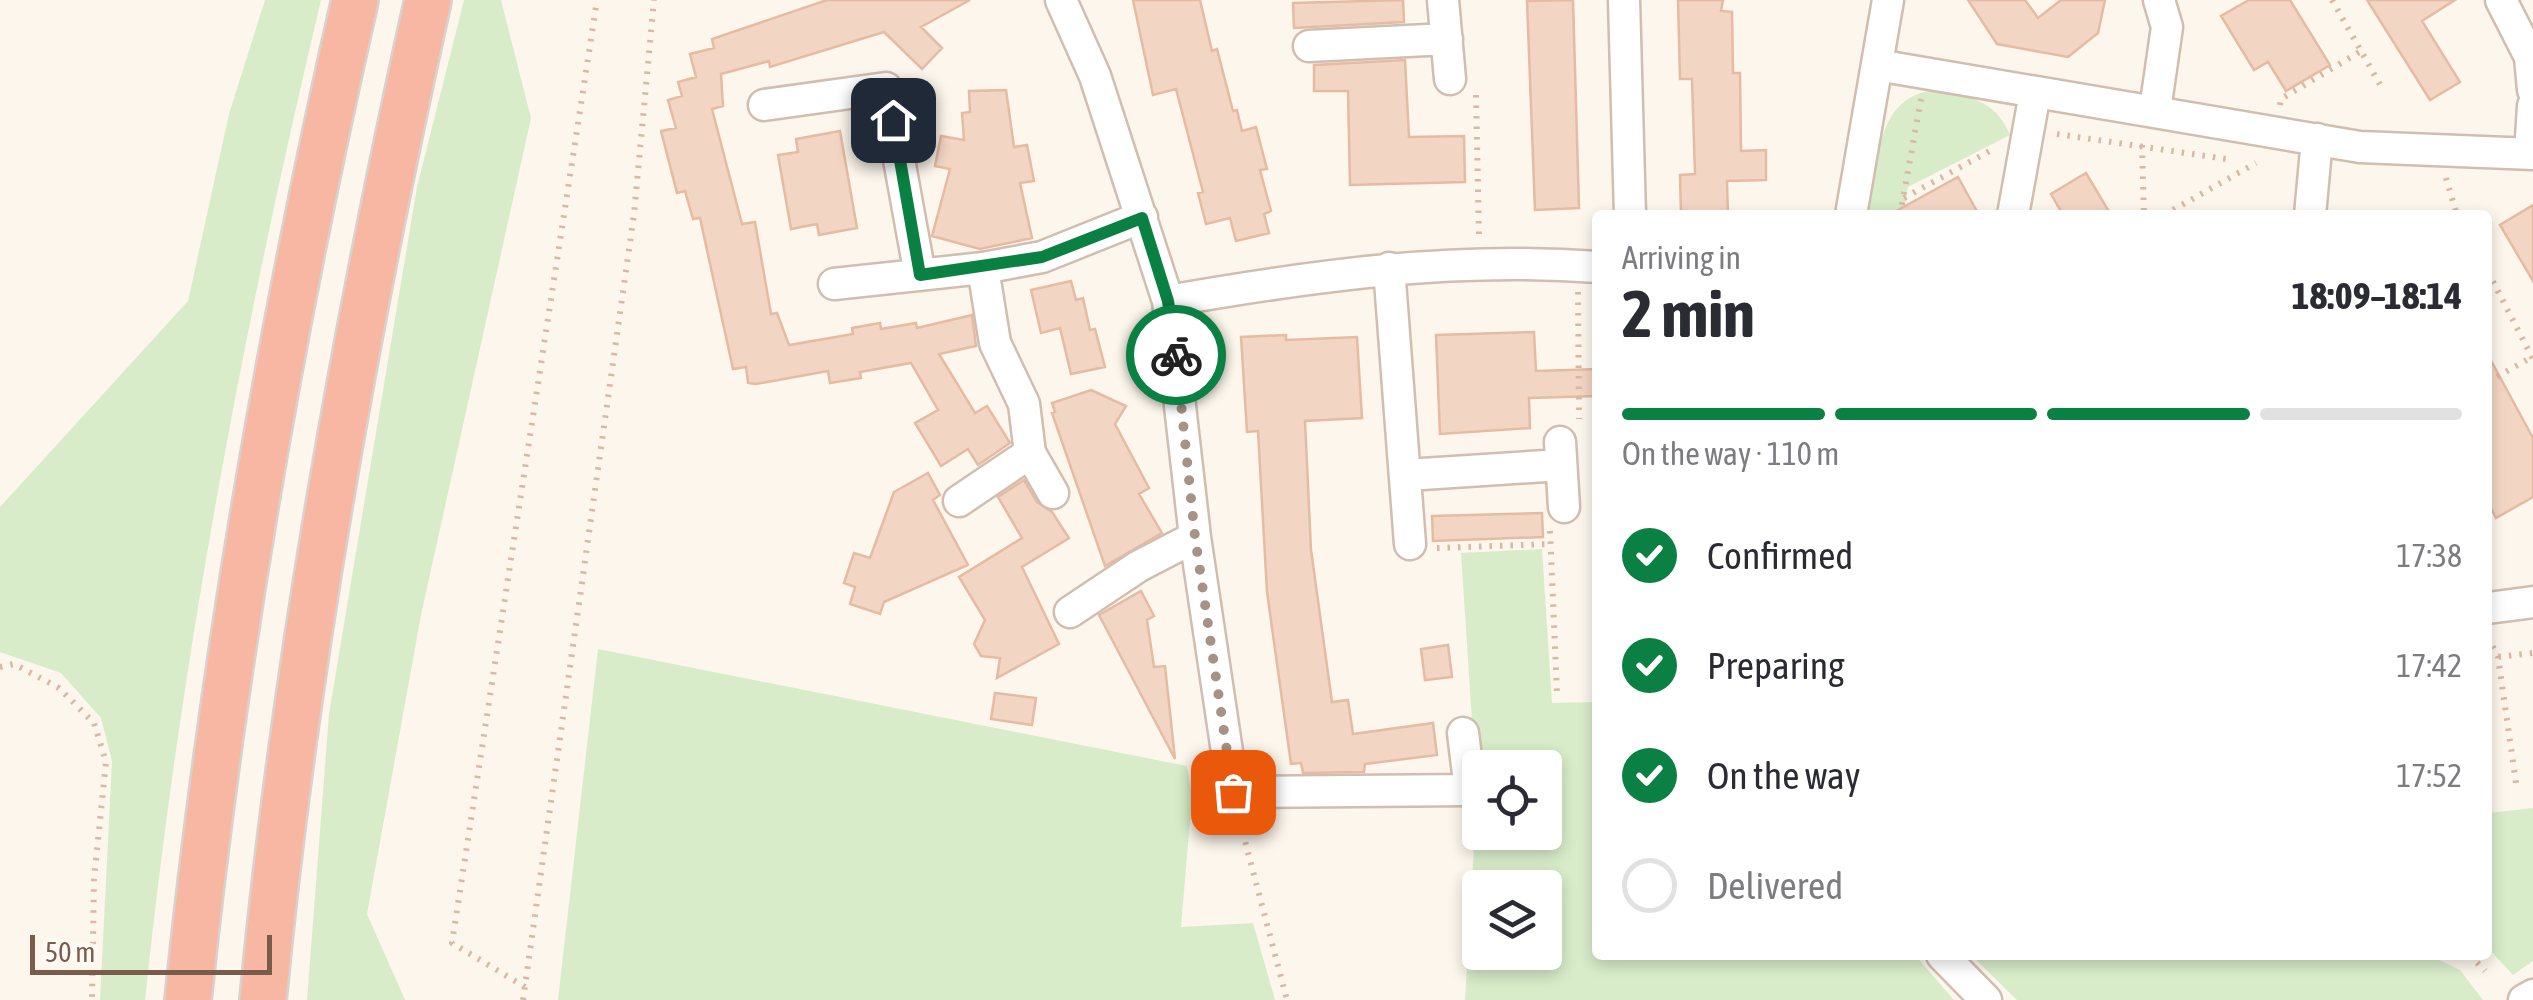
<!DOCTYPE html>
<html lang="en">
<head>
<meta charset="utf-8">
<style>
  body { margin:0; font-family:"Asap Condensed",sans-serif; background:#f2f2f3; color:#2b2b33; height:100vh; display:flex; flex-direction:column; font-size:38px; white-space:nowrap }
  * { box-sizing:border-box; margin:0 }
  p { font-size:32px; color:#7c7c81 }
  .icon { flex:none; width:55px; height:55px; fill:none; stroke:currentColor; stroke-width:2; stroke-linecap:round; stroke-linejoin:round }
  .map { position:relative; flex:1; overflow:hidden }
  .panel { position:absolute; left:1592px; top:210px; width:900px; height:750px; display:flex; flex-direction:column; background:#fff; border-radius:10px; box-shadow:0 5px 15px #0003 }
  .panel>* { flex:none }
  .fabs { position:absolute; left:1462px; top:750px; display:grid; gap:20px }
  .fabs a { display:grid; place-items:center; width:100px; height:100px; border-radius:10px; background:#fff; box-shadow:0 5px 15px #0003; font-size:50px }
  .scale { position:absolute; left:30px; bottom:25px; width:242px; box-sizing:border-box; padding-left:10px; border:5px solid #7a5c4d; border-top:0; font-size:28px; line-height:35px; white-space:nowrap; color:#7a5c4d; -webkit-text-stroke:8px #fffaf3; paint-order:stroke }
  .pin { position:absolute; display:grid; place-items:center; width:85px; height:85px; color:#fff; margin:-42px; border-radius:20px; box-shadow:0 5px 15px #0006 }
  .courier { position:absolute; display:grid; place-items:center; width:100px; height:100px; margin:-50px; border:8px solid #0b8043; border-radius:50%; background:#fff; color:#222; box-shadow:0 2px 12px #0007 }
  .headline em { font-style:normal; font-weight:700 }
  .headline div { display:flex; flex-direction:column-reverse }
  .headline { display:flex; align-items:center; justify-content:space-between; height:170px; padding:0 30px }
  h1 { font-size:65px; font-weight:700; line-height:75px }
  .bar { display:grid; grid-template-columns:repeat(4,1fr); gap:15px 10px; align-content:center; height:120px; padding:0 30px }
  .bar i { height:12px; border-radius:8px; background:#e1e1e2 }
  .bar .active { background:#0b8043 }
  .bar p { grid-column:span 4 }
  ol { padding:0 30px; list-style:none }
  li { display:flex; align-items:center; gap:30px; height:110px }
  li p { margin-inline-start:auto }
  li .icon { padding:10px; border-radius:50%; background:#0b8043; color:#fff; stroke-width:4 }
  li:last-child { color:#7c7c81 }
  li i { width:55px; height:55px; border:5px solid #e1e1e2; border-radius:50% }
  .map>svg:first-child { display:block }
  .green { fill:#d8ecc9; fill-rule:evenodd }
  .building { fill:#f3d5c3; stroke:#e6bba3; stroke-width:2.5 }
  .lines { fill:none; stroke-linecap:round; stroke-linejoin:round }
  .minor-casing { stroke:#d1beb0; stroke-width:35 }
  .highway-casing { stroke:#dad1cd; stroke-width:50 }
  .path { stroke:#d9b8a5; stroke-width:6; stroke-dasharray:2.5 8; stroke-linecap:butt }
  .minor { stroke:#fff; stroke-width:30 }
  .highway { stroke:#f7b7a3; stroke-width:45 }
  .done { stroke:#a89285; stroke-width:10; stroke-dasharray:0 18 }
  .route { stroke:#0b8043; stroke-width:12 }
</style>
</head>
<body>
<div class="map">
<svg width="2533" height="1000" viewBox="0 0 2533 1000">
  <rect width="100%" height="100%" fill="#fdf6ec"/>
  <path class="green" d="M265,0h56c-78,328 -141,664 -176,1000h-45l12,-239 -11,-43 -40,-45 -61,-21v-145l188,-206 41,-187z
    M464,0h37l30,118 -110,497 -54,299 38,86h-98l22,-286 88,-527z
    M1931,91c36,5 64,7 79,44l-102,52 -5,28h-34c8,-44 5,-117 62,-124z
    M1542,549l10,154 45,-1 1,253h317l39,45h-489l12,-203 -16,-244zM1480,768h65v64h-65zM1480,888h65v64h-65z
    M598,649l589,117 5,31 -11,130 72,-4 22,77h-717z
    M2533,808v153l-20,14 -25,-27v-135z
    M1971,955h458l31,15 23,30h-466z"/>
  <path class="building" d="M827,0h143l-49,27 21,21 -20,21 -38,-37 -114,35 -1,-6 -48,13 2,32 -11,3 30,115 13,-2 16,92 6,-1 12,32 64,-11 -1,-6 28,-5 1,6 35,-6 1,5 55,-13 4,31 -37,8 36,59 12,-7 23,37 -32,22 -10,-16 -27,17 -26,-43 23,-13 -27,-47 -51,9 1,6 -31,5 -2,-12 -72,13 -8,-1 -2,-16 -13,2 -33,-151 -7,1 -8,-28 -8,2 -16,-62 15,-3 -8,-28 14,-4 -4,-14 18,-5 -6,-23 24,-6 -2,-9z
    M1133,0h67l12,51 5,-2 16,62 4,-1 5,21 14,-4 11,42 -7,1 11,41 -7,3 5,19 -33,8 -6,-23 -24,6 -8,-31 5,-1 -27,-103 -23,6z
    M1403,0l1,22 -110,6 -1,-25z
    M1573,0l6,208 -44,2 -8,-209z
    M1678,0h45l-2,11 11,1 1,61h7l1,78 25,-1v30l-39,1 1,34h-47l-1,-40 15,-1 -3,-95h-12z
    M1968,0h57l13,18 23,-18h44l-7,33 -30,24 -71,-13z
    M2249,0h41l40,65 -44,26 -18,-29 -14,8 -33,-54z
    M2367,0h88l-33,21 38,61 -30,18z
    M1405,60l4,77 55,-1 1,46 -115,3 -2,-94h-34v-26z
    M1006,90l8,57 13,-2 7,36 -14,2 12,55 -52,11 -48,-13 18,-67 -15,-3 6,-30 23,4 -2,-27 8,-1 -1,-21z
    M840,131l17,97 -38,7 -2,-11 -26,5 -13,-74 20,-3 -2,-13z
    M2086,173l25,42h-48l-12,-21z
    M1958,177l21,38h-90z
    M2533,205v76l-33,-56z
    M1071,281l5,19 7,-2 7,32 5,-1 10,38 -34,7 -11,-46 -19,5 -10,-43z
    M1534,332l2,39 62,-2v27l-69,2 1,30 -90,6 -4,-99z
    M1286,335v5l71,-3 5,81 -57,3 6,129 21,152 16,-2 5,34 80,-11 4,32 -72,9 -1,8 -61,1 -2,-10 -10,1 -24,-172 -9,-161 -11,1 -6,-95z
    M2488,355l45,83v59l-37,21 -8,-16z
    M1091,390l35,16 -11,18 34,64 -10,6 23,39 -57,33 -53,-153 3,-1 -3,-9z
    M928,473l12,22 -7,5 35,65 -84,37 -4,12 -30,-10 5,-17 -11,-4 10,-30 16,5 24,-66z
    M1024,480l13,22 15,10 17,26 -47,29 37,77 -62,34 3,-20 -19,-2 -7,-12 11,-24 -26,-43 63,-39 -24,-41z
    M1542,513l1,24 -110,4 -1,-25z
    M1141,591l13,25 -7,4 7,47 11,-1 10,93 -76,-144z
    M1448,645l4,32 -27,3 -4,-31z
    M995,693l41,5 -4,27 -41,-6z"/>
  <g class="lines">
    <g class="minor-casing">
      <path id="minor" d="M1061,0l34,76 73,225 27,236 38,255 237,-2 -7,-57
        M1443,0l7,79
        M1624,0l6,215
        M2501,0l29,57 3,33
        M1309,46l138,-7
        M1877,65l483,82 173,7
        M764,105l122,-17 34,187
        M2155,110l12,-83 -8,-27
        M2530,154l3,-48
        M1851,215l37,-215
        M2013,215l22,-122
        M2310,215l7,-76
        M983,268l12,75 29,61 6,49 23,40
        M1389,268l21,276
        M834,284l149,-16 59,-11 100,-40
        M1168,301c143,-25 284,-45 430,-34
        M1560,442l4,65
        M1407,475l154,-10
        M959,501l71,-48
        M2488,608l45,-6
        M1070,612l69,-46 56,-29
        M1942,955l44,45
        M2524,1000l9,-5"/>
    </g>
    <g class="highway-casing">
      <path id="highway" d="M188,1000c35,-337 92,-670 167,-1000
        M263,1000c32,-336 92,-670 165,-1000"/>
    </g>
    <path class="path" d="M2332,0l50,88
      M1476,95l3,142
      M2280,105l1,-6 80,-48
      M2057,134l176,26
      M2142,145l2,70
      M2446,178l11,37
      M1904,198l91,-50
      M1900,215l21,-116
      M2164,215l92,-52
      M2488,272l45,87
      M1578,292l1,127
      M2488,382l44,-25
      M1550,531l7,162
      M1437,548l114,-4
      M2488,637l10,20 19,133
      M2488,658l45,-5
      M0,667l14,-3 45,24 35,35 12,39 -12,117 -2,121
      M1240,822l47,178
      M2470,955l15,16
      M525,987l-73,-44 145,-943
      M523,1000l111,-786 20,-214"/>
    <use href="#minor" class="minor"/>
    <use href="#highway" class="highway"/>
  </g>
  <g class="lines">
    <path class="done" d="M1176,355l19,182 38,255"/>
    <path class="route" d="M893,120l27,155 122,-18 100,-39 26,83 8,54"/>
  </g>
</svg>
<div class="fabs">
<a><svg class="icon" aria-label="locate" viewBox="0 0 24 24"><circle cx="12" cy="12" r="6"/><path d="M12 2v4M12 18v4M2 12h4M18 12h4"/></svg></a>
<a><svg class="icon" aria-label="layers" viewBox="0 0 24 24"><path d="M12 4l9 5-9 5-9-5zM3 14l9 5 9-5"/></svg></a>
</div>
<div class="scale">50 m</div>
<div class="pin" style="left:1233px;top:792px;background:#ea580c"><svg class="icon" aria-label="bag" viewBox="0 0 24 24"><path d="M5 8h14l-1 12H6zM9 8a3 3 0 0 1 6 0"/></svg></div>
<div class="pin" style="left:893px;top:120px;background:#1f2937"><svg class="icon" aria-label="home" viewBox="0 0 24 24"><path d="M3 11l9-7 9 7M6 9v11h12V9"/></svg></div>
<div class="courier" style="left:1176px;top:355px"><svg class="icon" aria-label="bike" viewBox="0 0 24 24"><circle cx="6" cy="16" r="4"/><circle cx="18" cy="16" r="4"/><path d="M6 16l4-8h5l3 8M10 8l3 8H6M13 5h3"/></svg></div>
<section class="panel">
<div class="headline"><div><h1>2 min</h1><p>Arriving in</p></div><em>18:09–18:14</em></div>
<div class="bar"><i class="active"></i><i class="active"></i><i class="active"></i><i></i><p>On the way · 110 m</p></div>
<ol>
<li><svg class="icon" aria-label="check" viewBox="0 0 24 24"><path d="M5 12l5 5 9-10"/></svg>Confirmed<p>17:38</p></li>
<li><svg class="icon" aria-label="check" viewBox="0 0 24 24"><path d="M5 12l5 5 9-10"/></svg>Preparing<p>17:42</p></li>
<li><svg class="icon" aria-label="check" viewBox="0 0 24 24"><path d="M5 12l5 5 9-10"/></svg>On the way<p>17:52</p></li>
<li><i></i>Delivered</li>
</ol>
</section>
</div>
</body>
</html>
